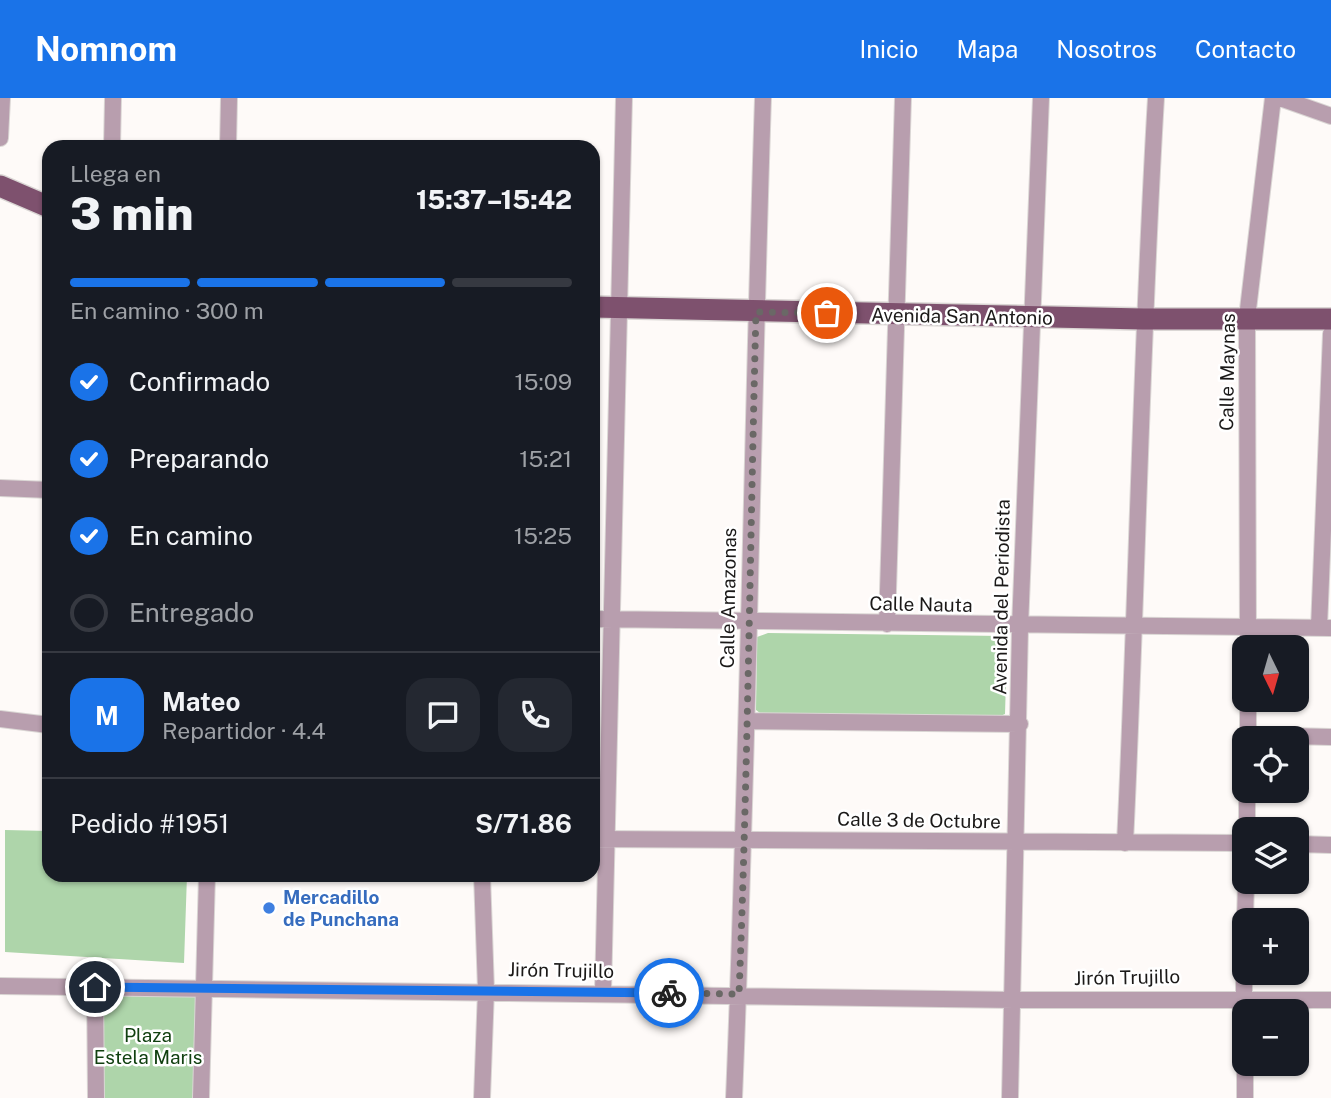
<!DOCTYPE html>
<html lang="es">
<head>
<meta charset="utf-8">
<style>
  body { margin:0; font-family:"Public Sans",sans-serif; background:#242831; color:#f1f3f6; height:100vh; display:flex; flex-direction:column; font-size:26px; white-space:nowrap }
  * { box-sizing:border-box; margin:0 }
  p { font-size:23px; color:#9ea1a6 }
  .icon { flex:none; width:38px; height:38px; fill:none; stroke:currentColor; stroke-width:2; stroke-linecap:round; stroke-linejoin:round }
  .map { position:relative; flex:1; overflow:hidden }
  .details { position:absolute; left:42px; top:42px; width:558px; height:742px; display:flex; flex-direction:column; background:#171b24; border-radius:21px; box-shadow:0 2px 5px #0004 }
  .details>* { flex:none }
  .needle { width:46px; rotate:175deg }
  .controls { position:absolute; left:1232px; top:537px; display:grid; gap:14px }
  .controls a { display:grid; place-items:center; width:77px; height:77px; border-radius:14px; background:#171b24; box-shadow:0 2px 5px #0004; font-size:35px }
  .pin { position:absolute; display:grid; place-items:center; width:60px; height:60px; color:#fff; margin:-30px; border:4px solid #fff; border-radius:50%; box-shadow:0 2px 7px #0007 }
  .courier { position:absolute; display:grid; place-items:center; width:70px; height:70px; margin:-35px; border:5px solid #1a73e8; border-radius:50%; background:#fff; color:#222; box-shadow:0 2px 9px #0007 }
  .summary em { font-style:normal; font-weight:800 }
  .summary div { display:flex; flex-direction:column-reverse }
  .summary { display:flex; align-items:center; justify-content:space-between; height:119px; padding:0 28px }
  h1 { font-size:46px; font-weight:800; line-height:52px }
  .bar { display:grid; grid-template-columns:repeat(4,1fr); gap:10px 7px; align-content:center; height:84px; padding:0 28px }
  .bar i { height:9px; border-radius:5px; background:#363941 }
  .bar .active { background:#1a73e8 }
  .bar p { grid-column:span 4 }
  .line { display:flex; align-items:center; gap:18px; padding:0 28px; border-top:2px solid #363941 }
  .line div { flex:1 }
  .round { display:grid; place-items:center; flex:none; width:74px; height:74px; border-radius:21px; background:#242831 }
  ol { padding:0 28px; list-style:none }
  li { display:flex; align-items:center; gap:21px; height:77px }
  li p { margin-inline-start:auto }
  li .icon { padding:7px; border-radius:50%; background:#1a73e8; color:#fff; stroke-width:4 }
  li:last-child { color:#9ea1a6 }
  li i { width:38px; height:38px; border:4px solid #363941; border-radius:50% }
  header { display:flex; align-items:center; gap:42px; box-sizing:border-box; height:98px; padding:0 35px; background:#1a73e8; color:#fff }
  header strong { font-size:33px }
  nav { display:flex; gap:38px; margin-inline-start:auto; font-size:24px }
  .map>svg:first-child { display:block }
  .green { fill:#aed5aa }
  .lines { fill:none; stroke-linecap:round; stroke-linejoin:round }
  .minor-casing { stroke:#dad6d4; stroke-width:18 }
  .major-casing { stroke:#dad6d4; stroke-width:24 }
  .minor { stroke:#b89eae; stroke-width:16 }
  .major { stroke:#7e516e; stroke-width:21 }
  .done { stroke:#6a6866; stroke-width:7; stroke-dasharray:0 12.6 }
  .route { stroke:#1a73e8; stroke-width:9 }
  .shop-dot { fill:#3f7fe0; stroke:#fff; stroke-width:2.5 }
  .labels { text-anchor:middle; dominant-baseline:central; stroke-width:5; stroke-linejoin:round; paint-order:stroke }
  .street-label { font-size:19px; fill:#1b1918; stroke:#fff }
  .shop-label { font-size:19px; font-weight:bold; fill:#366cbe; stroke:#fff; text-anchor:start }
  .park-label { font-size:19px; fill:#114010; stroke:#fff }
</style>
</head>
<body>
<header>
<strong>Nomnom</strong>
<nav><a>Inicio</a><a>Mapa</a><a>Nosotros</a><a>Contacto</a></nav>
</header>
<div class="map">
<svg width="1331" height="1000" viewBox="0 0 1331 1000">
  <rect width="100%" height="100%" fill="#fefaf8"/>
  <path class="green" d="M768,535l235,3 4,10 -2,68 -12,5 -229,-3 -8,-6 1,-73z
    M5,732l44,1v44h138l-3,88 -179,-11z
    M102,896l94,1 -1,103h-95z"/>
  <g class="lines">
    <g class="minor-casing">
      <path id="minor" d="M1280,0l51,18
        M0,40l2,-40
        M112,49l1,-49
        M228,49l1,-49
        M0,390l49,2
        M593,521l738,9
        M887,526l16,-526
        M1319,530l12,-294
        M1248,550l-1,-330 26,-220
        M1248,602v38
        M0,621l49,6
        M749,623l271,3
        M1248,637l83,2
        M1247,732v-39
        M593,741l651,4
        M1125,745c12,-248 16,-497 31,-745
        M1297,746l34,1
        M482,777l4,115 -4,108
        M1245,822l1,-38
        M1244,870v68
        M0,888l1014,14h317
        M95,889l1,111
        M603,894l21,-894
        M1245,966v34
        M201,1000l6,-223
        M734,1000c14,-333 18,-667 29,-1000
        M1010,1000l10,-471 21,-529"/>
    </g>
    <g class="major-casing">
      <path id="major" d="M0,88l49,21
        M593,209l550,12h188"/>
    </g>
    <use href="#minor" class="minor"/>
    <use href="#major" class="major"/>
  </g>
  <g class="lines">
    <path class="done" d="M669,895l70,1c9,-227 11,-454 17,-682l71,1"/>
    <path class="route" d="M95,889l574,6"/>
  </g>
  <circle class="shop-dot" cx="269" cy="810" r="7"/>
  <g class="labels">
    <g class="street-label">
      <text transform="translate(962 218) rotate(1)">Avenida San Antonio</text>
      <text transform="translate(1227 274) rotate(-89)">Calle Maynas</text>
      <text transform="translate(1001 499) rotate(-89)">Avenida del Periodista</text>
      <text transform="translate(728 500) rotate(-89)">Calle Amazonas</text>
      <text transform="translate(921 506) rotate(1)">Calle Nauta</text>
      <text transform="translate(919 722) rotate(1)">Calle 3 de Octubre</text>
      <text transform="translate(561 872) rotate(1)">Jirón Trujillo</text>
      <text transform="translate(1127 879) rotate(-1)">Jirón Trujillo</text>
    </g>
    <g class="shop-label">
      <text x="283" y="799">Mercadillo<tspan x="283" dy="22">de Punchana</tspan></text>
    </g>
    <g class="park-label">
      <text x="148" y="937">Plaza<tspan x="148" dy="22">Estela Maris</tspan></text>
    </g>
  </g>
</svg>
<div class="controls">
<a><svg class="needle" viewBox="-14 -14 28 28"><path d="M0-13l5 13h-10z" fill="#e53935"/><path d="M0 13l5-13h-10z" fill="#9ea1a6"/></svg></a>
<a><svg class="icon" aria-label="locate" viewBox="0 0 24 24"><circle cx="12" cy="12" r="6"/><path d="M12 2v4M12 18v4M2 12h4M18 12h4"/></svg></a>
<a><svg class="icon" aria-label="layers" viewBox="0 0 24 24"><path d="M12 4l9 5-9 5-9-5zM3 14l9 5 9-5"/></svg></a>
<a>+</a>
<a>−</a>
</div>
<div class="pin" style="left:827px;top:215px;background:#ea580c"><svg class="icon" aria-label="bag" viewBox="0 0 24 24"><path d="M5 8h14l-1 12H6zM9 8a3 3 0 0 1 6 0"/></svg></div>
<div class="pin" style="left:95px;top:889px;background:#1f2937"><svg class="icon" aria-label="home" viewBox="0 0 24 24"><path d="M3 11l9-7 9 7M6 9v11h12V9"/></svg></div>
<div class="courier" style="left:669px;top:895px"><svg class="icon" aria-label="bike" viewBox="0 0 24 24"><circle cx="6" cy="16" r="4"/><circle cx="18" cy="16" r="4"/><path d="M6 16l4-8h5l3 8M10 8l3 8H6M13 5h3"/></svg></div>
<section class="details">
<div class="summary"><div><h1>3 min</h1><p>Llega en</p></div><em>15:37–15:42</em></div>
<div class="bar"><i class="active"></i><i class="active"></i><i class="active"></i><i></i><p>En camino · 300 m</p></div>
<ol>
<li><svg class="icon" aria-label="check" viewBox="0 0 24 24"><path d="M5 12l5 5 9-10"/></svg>Confirmado<p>15:09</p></li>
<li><svg class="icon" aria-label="check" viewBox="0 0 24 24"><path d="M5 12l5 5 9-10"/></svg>Preparando<p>15:21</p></li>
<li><svg class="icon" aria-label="check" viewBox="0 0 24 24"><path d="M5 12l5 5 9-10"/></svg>En camino<p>15:25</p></li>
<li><i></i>Entregado</li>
</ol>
<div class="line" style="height:126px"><b class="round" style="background:#1a73e8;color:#fff">M</b><div><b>Mateo</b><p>Repartidor · 4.4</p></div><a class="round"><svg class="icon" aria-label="chat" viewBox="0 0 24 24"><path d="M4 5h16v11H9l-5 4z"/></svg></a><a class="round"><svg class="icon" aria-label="phone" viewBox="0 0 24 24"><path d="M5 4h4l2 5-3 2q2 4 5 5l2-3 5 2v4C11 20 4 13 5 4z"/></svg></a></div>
<div class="line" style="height:91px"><div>Pedido #1951</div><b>S/71.86</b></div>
</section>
</div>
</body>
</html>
